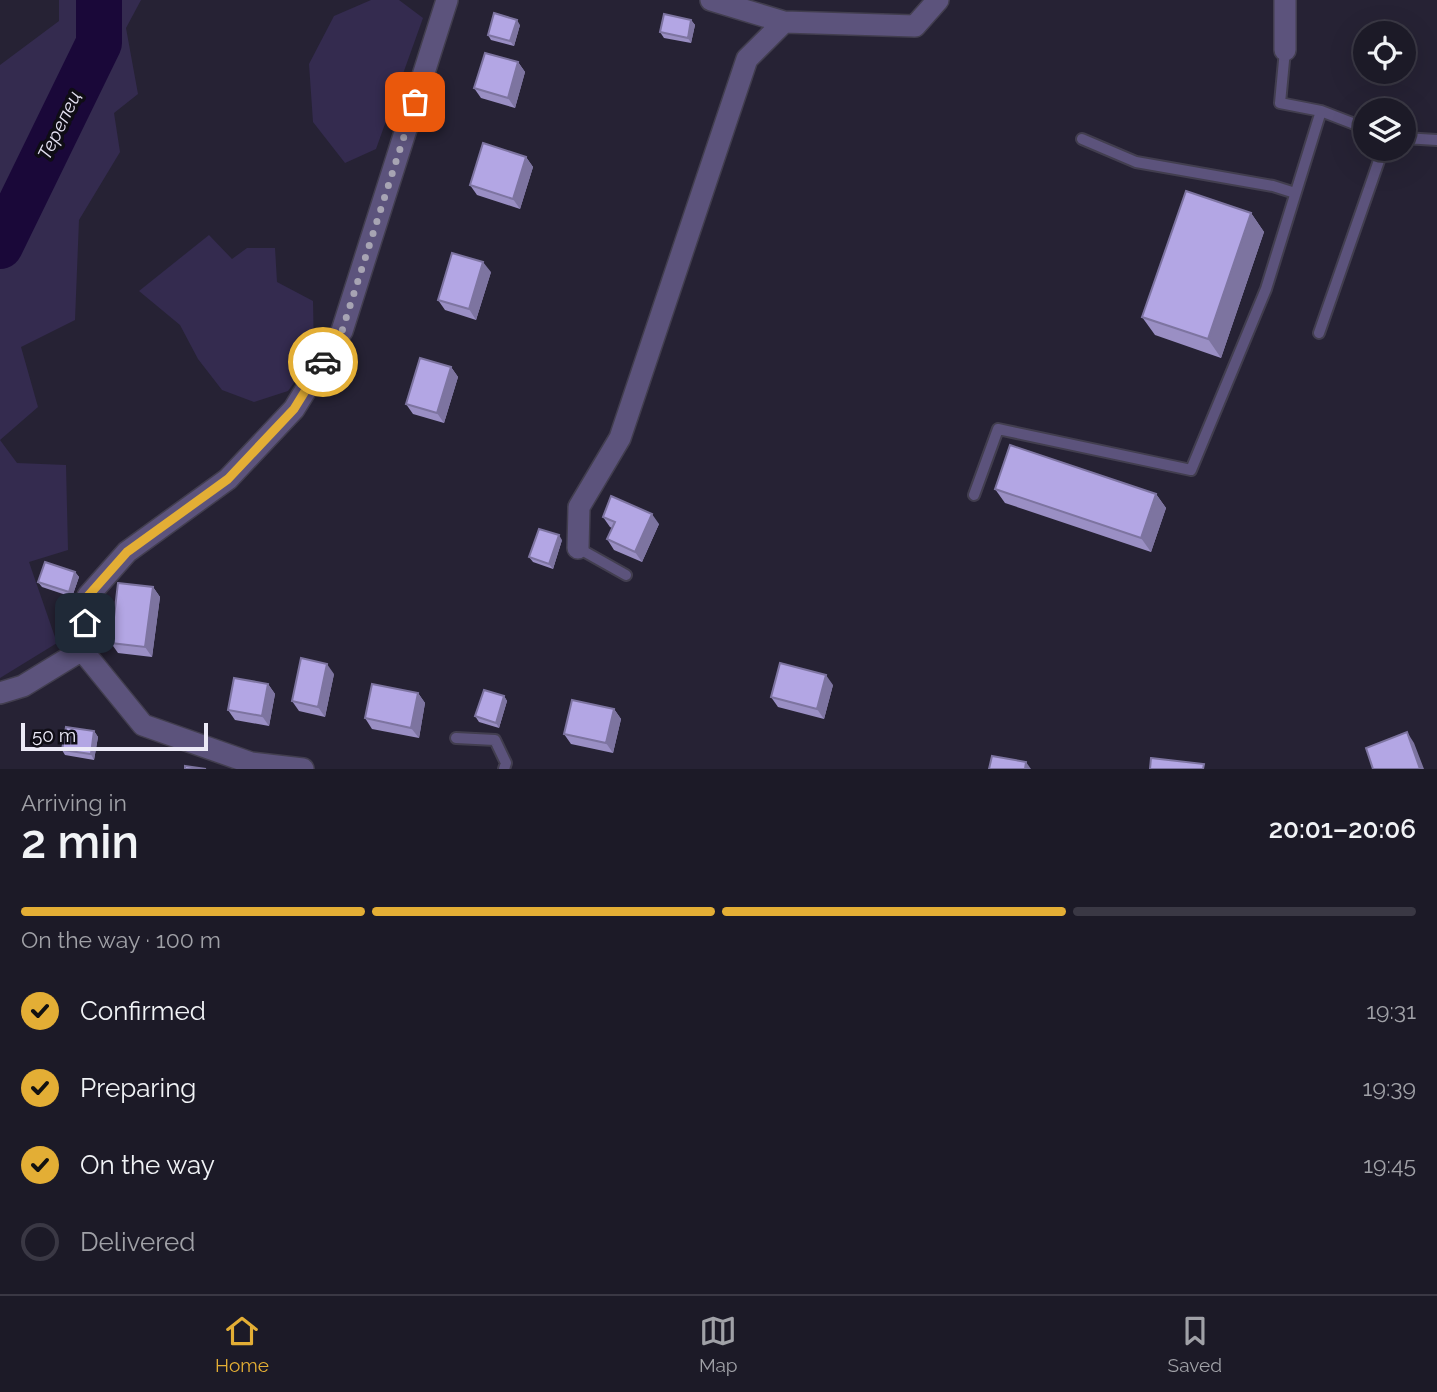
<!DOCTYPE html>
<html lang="en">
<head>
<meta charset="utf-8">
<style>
  body { margin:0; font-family:Raleway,sans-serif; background:#292733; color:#f1f3f6; height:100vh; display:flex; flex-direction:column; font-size:26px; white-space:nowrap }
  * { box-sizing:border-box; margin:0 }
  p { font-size:23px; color:#a0a1a7 }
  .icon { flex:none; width:38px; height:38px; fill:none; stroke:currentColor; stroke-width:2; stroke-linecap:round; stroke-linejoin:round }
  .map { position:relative; height:769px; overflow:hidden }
  .details { display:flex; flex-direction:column; background:#1c1a27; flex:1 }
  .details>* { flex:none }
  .buttons { position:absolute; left:1353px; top:21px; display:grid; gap:14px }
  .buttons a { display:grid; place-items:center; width:63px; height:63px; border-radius:50%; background:#1c1a27; box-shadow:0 7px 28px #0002,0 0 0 2px #3a3844; font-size:35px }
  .scale { position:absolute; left:21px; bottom:18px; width:187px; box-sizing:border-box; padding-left:7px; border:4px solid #eceaf7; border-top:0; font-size:19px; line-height:24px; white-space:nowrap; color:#eceaf7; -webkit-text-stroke:5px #0f0d15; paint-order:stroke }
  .pin { position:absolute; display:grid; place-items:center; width:60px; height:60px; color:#fff; margin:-30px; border-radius:14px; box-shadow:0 4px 10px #0006 }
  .courier { position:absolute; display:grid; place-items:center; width:70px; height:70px; margin:-35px; border:5px solid #e3ae35; border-radius:50%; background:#fff; color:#222; box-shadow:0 2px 9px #0007 }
  .head em { font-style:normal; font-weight:600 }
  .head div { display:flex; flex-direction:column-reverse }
  .head { display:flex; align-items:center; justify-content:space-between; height:119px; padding:0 21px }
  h1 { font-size:46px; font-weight:600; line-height:52px }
  .bar { display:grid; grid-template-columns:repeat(4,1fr); gap:10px 7px; align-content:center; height:84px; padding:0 21px }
  .bar i { height:9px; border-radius:5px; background:#3a3844 }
  .bar .active { background:#e3ae35 }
  .bar p { grid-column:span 4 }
  ol { padding:0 21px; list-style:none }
  li { display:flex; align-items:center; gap:21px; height:77px }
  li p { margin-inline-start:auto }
  li .icon { padding:7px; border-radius:50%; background:#e3ae35; color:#111; stroke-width:4 }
  li:last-child { color:#a0a1a7 }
  li i { width:38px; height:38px; border:4px solid #3a3844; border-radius:50% }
  .tabs { display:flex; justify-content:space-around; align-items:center; height:98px; border-top:2px solid #3a3844; background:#1c1a27; font-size:19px; color:#a0a1a7 }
  .tabs a { display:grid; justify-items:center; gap:4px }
  .tabs .active { color:#e3ae35 }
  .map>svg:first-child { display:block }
  .green { fill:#342b4f }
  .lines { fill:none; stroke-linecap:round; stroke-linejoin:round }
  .river { stroke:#1a0839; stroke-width:46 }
  .lane-casing { stroke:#423e4f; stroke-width:14 }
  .street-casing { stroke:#423e4f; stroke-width:24 }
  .lane { stroke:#5c537c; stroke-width:10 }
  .street { stroke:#5c537c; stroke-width:21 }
  .wall { fill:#9a8fc4 }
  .shaded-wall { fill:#7d74a0 }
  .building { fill:#b3a6e4; stroke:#7d74a0; stroke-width:2 }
  .done { stroke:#a7a4b3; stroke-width:7; stroke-dasharray:0 12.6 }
  .route { stroke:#e3ae35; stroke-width:9 }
  .labels { text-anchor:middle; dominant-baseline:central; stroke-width:7; stroke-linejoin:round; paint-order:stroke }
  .water-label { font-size:19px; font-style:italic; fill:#e5e2f3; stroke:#0f0d15 }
</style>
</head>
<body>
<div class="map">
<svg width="1437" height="769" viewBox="0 0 1437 769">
  <rect width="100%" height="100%" fill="#262234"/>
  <path class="green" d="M59,0h82l-15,28 12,66 -24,19 6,39 -41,68 -4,100 -54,27 17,60 -38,33v-375l59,-44z
    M371,0h28l24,18 -47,131 -31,14 -32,-41 -4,-58 25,-48z
    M209,235l23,24 15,-11h28l2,34 36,19 1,54 -26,36 -34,11 -32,-12 -24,-31 -18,-34 -41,-34z
    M0,440l17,23 49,2 2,85 -39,12 28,81 -57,35z"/>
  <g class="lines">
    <path class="river" d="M0,246l99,-203v-43"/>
    <g class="lane-casing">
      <path id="lane" d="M1285,50l-5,53 41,8 44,17
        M1404,138l33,2
        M1082,139l54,23 137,24 22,7
        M1319,333l64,-184
        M974,495l24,-66 193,41 75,-181 55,-178
        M578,548l48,27
        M456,738l39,2 11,23 -2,6"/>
    </g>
    <g class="street-casing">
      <path id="street" d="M711,0l73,22 131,4 23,-26
        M1285,0v50
        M578,548l1,-41 41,-69 127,-379 37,-37
        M82,650l6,-54 39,-44 101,-73 66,-70 48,-78 105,-331
        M82,650l61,75 108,38 52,6
        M0,693l23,-7 59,-36"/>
    </g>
    <use href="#lane" class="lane"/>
    <use href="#street" class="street"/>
  </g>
  <path class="wall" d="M691,20l4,5 -4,18 -27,-5 -4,-6z
    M520,25l-6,21 -23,-6 -3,-5z
    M518,62l7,10 -10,36 -34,-10 -7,-10z
    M526,157l7,10 -13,42 -43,-14 -7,-10z
    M1251,213l13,19 -43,126 -66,-23 -13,-18z
    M491,272l-15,48 -31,-10 -7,-10z
    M451,367l7,10 -14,46 -31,-9 -7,-10z
    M995,489l161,5 10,14 -15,44 -146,-49z
    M603,517l56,7 -17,38 -28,-12 -7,-11 5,-11 -2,-1z
    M562,540l-9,29 -20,-7 -4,-5z
    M75,572l4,5 -7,20 -30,-10 -4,-5z
    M153,587l7,10 -8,60 -34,-4 -7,-10z
    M334,674l-9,43 -26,-6 -7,-10z
    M268,684l7,10 -6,32 -34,-6 -7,-10z
    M833,685l-9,34 -46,-12 -7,-10z
    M418,693l7,10 -6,35 -47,-9 -7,-11z
    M504,696l3,5 -8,27 -20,-6 -4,-6z
    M614,709l7,10 -8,34 -42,-9 -7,-10z
    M94,731l4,6 -4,23 -29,-5 -3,-5z"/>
  <path class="shaded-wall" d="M517,20l3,5 -6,21 -4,-5z
    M691,20l4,5 -4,18 -3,-5z
    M518,62l7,10 -10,36 -7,-10z
    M526,157l7,10 -13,42 -7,-10z
    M1251,213l13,19 -43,126 -13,-19z
    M483,262l8,10 -15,48 -7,-11z
    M451,367l7,10 -14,46 -7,-10z
    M1156,494l10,14 -15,44 -10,-14z
    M652,514l7,10 -17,38 -7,-10z
    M559,535l3,5 -9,29 -4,-5z
    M75,572l4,5 -7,20 -3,-5z
    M153,587l7,10 -8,60 -7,-10z
    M327,664l7,10 -9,43 -7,-10z
    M826,675l7,10 -9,34 -7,-10z
    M268,684l7,10 -6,32 -7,-10z
    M418,693l7,10 -6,35 -8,-10z
    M504,696l3,5 -8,27 -3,-5z
    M614,709l7,10 -8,34 -7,-10z
    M94,731l4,6 -4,23 -3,-6z
    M1407,732l7,11 10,26h-4z
    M1026,762l5,7h-6z"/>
  <path class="building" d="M494,13l23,7 -7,21 -22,-6z
    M664,14l27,6 -3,18 -28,-6z
    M485,53l33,9 -10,36 -34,-10z
    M483,143l43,14 -13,42 -43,-14z
    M1186,191l65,22 -43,126 -66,-22z
    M452,253l31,9 -14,47 -31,-9z
    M420,358l31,9 -14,46 -31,-9z
    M1010,445l146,49 -15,44 -146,-49z
    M611,496l41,18 -17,38 -28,-13 8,-17 -12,-5z
    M539,529l20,6 -10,29 -20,-7z
    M45,562l30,10 -6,20 -31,-10z
    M118,583l35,4 -8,60 -34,-4z
    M301,658l26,6 -9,43 -26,-6z
    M780,663l46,12 -9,34 -46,-12z
    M234,678l34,6 -6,32 -34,-6z
    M372,684l46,9 -7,35 -46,-10z
    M484,690l20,6 -8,27 -21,-7z
    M572,700l42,9 -8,34 -42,-9z
    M66,727l28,4 -3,23 -29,-4z
    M1407,732l13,37h-47l-7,-21z
    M992,756l34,6 -1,7h-36z
    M1151,758l53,6 -1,5h-53z
    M185,766l21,3h-21z"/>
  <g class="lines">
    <path class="done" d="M323,362l19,-31 73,-229"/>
    <path class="route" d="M85,623l3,-27 39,-44 101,-73 66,-70 29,-47"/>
  </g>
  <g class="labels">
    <g class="water-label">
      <text transform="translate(59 125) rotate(-64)">Терепец</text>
    </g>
  </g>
</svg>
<div class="buttons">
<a><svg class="icon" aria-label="locate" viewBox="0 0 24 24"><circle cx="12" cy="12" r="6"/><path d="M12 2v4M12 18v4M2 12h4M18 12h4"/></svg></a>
<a><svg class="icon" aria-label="layers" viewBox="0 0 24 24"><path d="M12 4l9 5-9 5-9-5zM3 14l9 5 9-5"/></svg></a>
</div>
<div class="scale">50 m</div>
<div class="pin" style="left:415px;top:102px;background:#ea580c"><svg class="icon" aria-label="bag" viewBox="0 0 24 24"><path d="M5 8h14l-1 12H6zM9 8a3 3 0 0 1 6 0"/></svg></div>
<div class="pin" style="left:85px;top:623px;background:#1f2937"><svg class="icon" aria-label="home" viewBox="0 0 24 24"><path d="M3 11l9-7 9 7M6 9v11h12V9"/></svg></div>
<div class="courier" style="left:323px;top:362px"><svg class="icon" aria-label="car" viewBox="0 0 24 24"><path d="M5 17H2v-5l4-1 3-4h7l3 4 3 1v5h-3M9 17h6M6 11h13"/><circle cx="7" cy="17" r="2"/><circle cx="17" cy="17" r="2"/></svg></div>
</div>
<section class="details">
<div class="head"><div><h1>2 min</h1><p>Arriving in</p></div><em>20:01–20:06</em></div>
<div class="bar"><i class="active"></i><i class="active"></i><i class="active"></i><i></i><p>On the way · 100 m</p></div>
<ol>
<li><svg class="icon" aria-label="check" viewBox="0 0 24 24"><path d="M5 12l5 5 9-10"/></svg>Confirmed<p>19:31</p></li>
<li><svg class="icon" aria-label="check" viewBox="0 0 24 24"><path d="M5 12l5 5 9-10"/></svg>Preparing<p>19:39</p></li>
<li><svg class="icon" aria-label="check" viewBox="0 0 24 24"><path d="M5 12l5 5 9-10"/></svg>On the way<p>19:45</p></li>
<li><i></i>Delivered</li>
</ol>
</section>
<nav class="tabs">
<a class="active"><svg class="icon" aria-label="home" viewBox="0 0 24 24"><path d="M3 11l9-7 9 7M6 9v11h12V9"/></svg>Home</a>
<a><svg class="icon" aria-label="map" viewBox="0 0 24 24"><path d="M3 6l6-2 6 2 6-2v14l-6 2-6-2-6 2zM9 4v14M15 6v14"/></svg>Map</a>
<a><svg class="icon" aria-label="saved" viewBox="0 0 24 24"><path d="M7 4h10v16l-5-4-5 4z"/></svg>Saved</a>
</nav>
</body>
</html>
